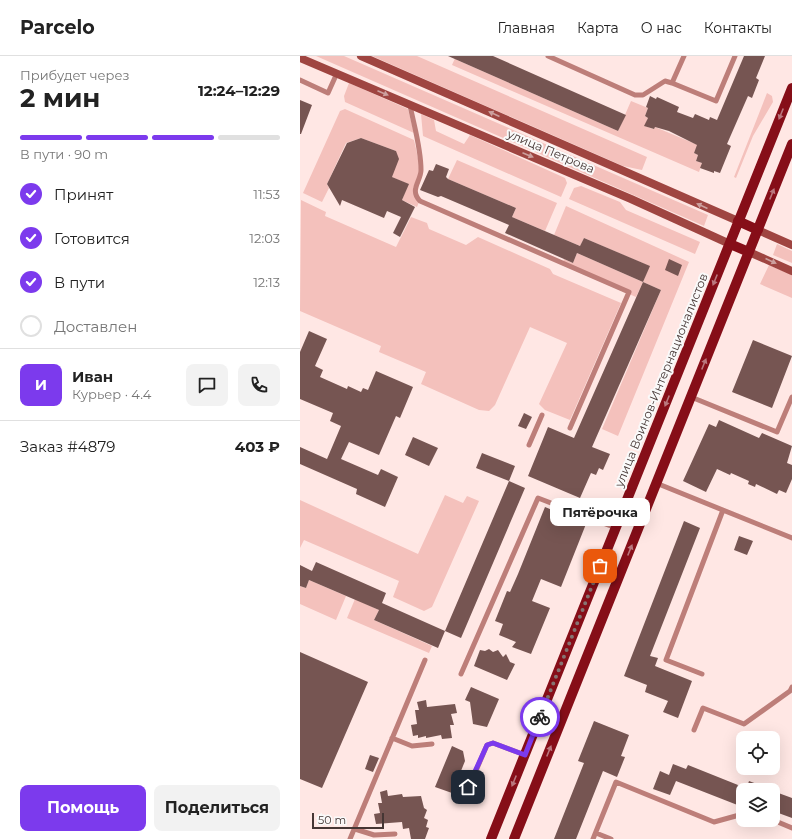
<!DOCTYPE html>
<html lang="ru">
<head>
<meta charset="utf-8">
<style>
  body { margin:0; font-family:Montserrat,sans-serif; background:#f2f2f2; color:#222; height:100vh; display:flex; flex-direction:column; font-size:15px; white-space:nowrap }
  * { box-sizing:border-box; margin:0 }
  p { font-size:13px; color:#767676 }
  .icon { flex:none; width:22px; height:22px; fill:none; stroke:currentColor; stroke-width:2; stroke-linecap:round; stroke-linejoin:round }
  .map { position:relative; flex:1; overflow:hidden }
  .details { display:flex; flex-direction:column; background:#fff; width:300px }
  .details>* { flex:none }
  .controls { position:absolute; left:436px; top:675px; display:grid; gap:8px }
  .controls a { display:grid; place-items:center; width:44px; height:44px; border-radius:8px; background:#fff; box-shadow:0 4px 16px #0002; font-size:20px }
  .scale { position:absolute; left:12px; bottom:10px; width:72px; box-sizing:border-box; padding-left:4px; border:2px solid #453634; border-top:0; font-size:11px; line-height:14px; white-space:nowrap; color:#453634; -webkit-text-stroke:3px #fafafa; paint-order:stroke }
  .pin { position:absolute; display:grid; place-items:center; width:34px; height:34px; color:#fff; margin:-17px; border-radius:8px; box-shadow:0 2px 6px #0006 }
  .courier { position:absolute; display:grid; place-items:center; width:40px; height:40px; margin:-20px; border:3px solid #7c3aed; border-radius:50%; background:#fff; color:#222; box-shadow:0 1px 5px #0007 }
  .bubble { position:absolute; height:28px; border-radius:8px; background:#fff; box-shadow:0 4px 16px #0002; font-size:13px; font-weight:700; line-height:28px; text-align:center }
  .summary em { font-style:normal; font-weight:700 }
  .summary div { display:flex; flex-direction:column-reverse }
  .summary { display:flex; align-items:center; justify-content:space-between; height:68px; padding:0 20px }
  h1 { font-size:26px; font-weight:700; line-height:30px }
  .bar { display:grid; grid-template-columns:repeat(4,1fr); gap:6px 4px; align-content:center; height:48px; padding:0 20px }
  .bar i { height:5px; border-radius:3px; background:#e0e0e0 }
  .bar .active { background:#7c3aed }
  .bar p { grid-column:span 4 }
  .line { display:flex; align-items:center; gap:10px; padding:0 20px; border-top:1px solid #e0e0e0 }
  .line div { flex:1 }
  .round { display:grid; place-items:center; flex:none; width:42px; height:42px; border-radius:8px; background:#f2f2f2 }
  ol { padding:0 20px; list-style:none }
  li { display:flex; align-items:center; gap:12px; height:44px }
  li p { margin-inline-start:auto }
  li .icon { padding:4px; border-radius:50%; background:#7c3aed; color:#fff; stroke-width:4 }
  li:last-child { color:#767676 }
  li i { width:22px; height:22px; border:2px solid #e0e0e0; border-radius:50% }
  .button { display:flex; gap:8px; margin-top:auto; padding:8px 20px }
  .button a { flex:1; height:46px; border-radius:8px; background:#7c3aed; color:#fff; font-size:16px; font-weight:700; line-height:46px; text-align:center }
  .button a+a { background:#f2f2f2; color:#222 }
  header { display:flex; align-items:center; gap:24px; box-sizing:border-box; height:56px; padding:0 20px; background:#fff; border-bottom:1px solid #e0e0e0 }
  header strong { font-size:19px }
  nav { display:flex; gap:22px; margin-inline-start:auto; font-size:14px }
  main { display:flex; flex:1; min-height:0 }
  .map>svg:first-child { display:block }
  .green { fill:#f4c1bc }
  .building { fill:#765552 }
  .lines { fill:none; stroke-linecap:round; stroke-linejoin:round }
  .lane { stroke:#bd7e79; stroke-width:5 }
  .secondary { stroke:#9f4541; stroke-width:8 }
  .primary { stroke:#860e18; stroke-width:10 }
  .oneway { fill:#cca09e }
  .oneway2 { fill:#ba787e }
  .done { stroke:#867472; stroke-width:4; stroke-dasharray:0 7.2 }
  .route { stroke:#7c3aed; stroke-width:5 }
  .labels { text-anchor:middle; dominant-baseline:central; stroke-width:4; stroke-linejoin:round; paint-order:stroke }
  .street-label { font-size:12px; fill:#453634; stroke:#fafafa }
</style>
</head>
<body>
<header>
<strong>Parcelo</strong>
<nav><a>Главная</a><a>Карта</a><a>О нас</a><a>Контакты</a></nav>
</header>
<main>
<section class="details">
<div class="summary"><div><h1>2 мин</h1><p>Прибудет через</p></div><em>12:24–12:29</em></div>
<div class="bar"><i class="active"></i><i class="active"></i><i class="active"></i><i></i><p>В пути · 90 m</p></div>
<ol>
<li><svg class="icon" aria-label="check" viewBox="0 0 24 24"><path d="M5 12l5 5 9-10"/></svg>Принят<p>11:53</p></li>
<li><svg class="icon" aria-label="check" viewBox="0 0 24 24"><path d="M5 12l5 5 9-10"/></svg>Готовится<p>12:03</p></li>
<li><svg class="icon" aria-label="check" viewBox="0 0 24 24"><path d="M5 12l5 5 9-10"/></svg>В пути<p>12:13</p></li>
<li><i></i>Доставлен</li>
</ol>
<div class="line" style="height:72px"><b class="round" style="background:#7c3aed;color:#fff">И</b><div><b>Иван</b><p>Курьер · 4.4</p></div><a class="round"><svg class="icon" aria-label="chat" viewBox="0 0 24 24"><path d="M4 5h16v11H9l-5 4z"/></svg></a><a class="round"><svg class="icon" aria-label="phone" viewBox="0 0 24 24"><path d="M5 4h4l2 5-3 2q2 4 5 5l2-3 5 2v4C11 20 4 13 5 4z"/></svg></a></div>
<div class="line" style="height:52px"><div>Заказ #4879</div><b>403 ₽</b></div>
<div class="button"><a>Помощь</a><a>Поделиться</a></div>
</section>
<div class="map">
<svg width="492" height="783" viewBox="0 0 492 783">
  <rect width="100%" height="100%" fill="#ffe7e4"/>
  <path class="green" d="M16,0h28l364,159 -4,11z
    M72,0h45l230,101 -5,13 -19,-4z
    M156,0l1,4 161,71 13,-30 17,7 -3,8 3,2 -3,8 8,3 2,-2 43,18 -4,8 4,2 -2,6 6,2 -3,9 -247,-107z
    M49,27l59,26 6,24 -69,-31 -1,-6z
    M467,37l5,3 1,6 -20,34 -17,42 -2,-1z
    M45,53l69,31c2,9 5,20 5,29 0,13 -13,20 0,33l-2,5 -15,-7 6,-16 -16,-7 4,-26 -35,-13 -15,5 -19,41 2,4 -7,14 -19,-9 37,-82z
    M121,58l13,6 2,11 28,13 6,-9 95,43 2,5 -6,14 -138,-61z
    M157,104l100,43 -12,28 -33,-14 4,-9 -68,-29z
    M281,130l39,16 6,8 74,32 -5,12 -126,-55 5,-11z
    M1,144l25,12 -1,4 71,31 15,-30 16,6 2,6 37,16 12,-8 72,32 3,5 68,29 -51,117 -25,-10 -6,-6 28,-61 -37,-16 -35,78 -6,6 -10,-1 -58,-26 5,-12 -47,-20 2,-6 -81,-35z
    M266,150l123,56 -71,174 -16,-7 59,-139 -18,-8 -7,15 -74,-32 2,-6 9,4 4,-10 66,29 6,-16 -65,-28 -4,8 -26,-11z
    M477,188l15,7v12l-19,-8z
    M469,209l23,10v23l-32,-14z
    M145,439l18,8 4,-7 12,5 -47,106 -8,4 -31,-14 6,-16 -95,-41 -4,8v-48l118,54z
    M9,524l37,16 -10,24 -36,-16v-18l6,2z
    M55,543l24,11 -5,10 58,26 -3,7 -82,-35z"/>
  <path class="building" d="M148,0h45l133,59 -8,16z
    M444,0h21l-9,22 3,2 -7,18 -4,-2 -21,48 4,2 -11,27 -6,-2v2l-14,-5 2,-5 -6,-2 2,-6 -4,-2 3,-8 -28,-14 -14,-4 -1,2 -10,-3 4,-8 -3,-2 3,-8 -2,-1 4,-11 6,3 1,-2 22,10 -2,5 16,6 2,-4 14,6 1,-3 7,3z
    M0,44l12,5 -11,29h-1z
    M61,82l35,13 3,8 -7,18 17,7 -7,16 13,7 -15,30 -7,-4 8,-16 -14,-6 -3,7 -42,-18 -2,6 -13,-22 20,-41z
    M136,108l13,5 -3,8 2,2 68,29 -4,9 68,29 4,-8 66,28 -7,16 -66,-29 -4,10 -9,-4 -59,-26 4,-8 -68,-29 -3,1 -18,-7 9,-20 4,1z
    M369,203l13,6 -4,11 -13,-6z
    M343,226l18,8 -69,157 18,7 -7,16 -4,-2 -3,7 -5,-2 -11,25 -52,-22 20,-49 26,11z
    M9,275l18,8 -12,27 8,4 -3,7 27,12 1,-3 13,6 2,-4 5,2 8,-19 37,16 -13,31 -4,-2 -17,39 -30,-13 -8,17 37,16 3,-6 17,8 -13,30 -29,-13 1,-5 -57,-25v-17l27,12 14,-33 -11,-5 3,-8 -33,-14v-47z
    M453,284l39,16 -20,52 -40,-16z
    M224,357l8,4 -6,12 -8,-3z
    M419,364l40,18 3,-5 30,13 -5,17 5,2v14l-6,14 -7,-3 -2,4 -21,-10 -1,3 -7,-3 1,-3 -18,-8 -1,2 -13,-6 -11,23 -23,-11 26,-57 7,3z
    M113,381l25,11 -9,18 -24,-11z
    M182,397l33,13 -6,15 -33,-13z
    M209,425l16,7 -64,150 -16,-7z
    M245,451l41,17 -25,63 -20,-8 -9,22 18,7 -19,46 -19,-7 4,-5 -17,-7 4,-11 -8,-3 12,-30 3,1 8,-18z
    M384,465l16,7 -50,128 8,2 -3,8 37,15 -14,37 -15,-6 5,-11 -23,-9 2,-7 -23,-9z
    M439,480l14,5 -6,14 -13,-5z
    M16,506l70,31 -4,10 63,28 -7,17 -64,-28 5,-10 -70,-30 -3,8 -6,-2v-21l12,6z
    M189,593l4,3 5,-2 5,7 3,-3 4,8 5,2 -8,16 -33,-14 6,-16 5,1z
    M0,596l68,30 -46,106 -22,-9z
    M171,631l28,12 -12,28 -14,-3 -3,-22 -5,-2z
    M126,644l1,7 28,-3 2,9 -6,1 3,11h-4l2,13 -10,1 -1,-4 -15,3v-2l-8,2v-3l-5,1 -2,-11 6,-1 -2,-14h4l-2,-8z
    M294,665l35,14 -8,21 4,1 -8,20 -14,-6 -27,68h-22l30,-76 -6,-2z
    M152,690l11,5 2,10 -13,32 -17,-6z
    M70,699l9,3 -6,14 -8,-3z
    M373,708l13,5 2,-4 55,22v12l-3,7 -64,-25 -6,14 -17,-6 7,-18 9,4z
    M449,725l21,8v1h-24z
    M87,734l1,6 14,-2 1,3 18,-1 3,12 3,2 -3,8 4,2 -2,7 3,1 -4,11h-14l-2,-11 -6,1 -1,-7 -26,2 -2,-10 6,-1 -2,-10h4l-2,-11z
    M473,735l19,7v20l-19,-7z"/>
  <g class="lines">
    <path class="lane" d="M248,0l87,39h8l22,-14 7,2 12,-27
      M0,24l28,13 9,-20
      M372,27l44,18 19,-45
      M110,49c4,21 11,43 11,65 0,11 -12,20 -1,31l209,91 -59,136
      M391,341l86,35 15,-35
      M229,389l13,-30
      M356,427l136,55
      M161,618l77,-176 78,30
      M402,618l-36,-14 57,-150
      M394,674l9,-22 41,16 46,-33 2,-4
      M92,682l20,8 20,-2
      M163,745l24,-56 6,-2 32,12
      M473,764l19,8
      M55,773l19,6 21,-1
      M296,777l15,6
      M50,783l75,-179
      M293,783l23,-57 98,40 29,-8"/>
    <path class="secondary" d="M61,0l377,165
      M0,2l331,141 99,45
      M458,174l34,15
      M449,196l43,19"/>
    <path class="primary" d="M438,165l20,9
      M430,188l19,8
      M191,783l301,-751
      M214,783l278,-695"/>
  </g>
  <defs><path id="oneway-solid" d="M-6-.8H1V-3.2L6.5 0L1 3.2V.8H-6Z"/></defs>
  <g class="oneway">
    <use href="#oneway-solid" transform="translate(83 37) rotate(23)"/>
    <use href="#oneway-solid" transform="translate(194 58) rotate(-156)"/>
    <use href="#oneway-solid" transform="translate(228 99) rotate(23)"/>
    <use href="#oneway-solid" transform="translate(402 150) rotate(-156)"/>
    <use href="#oneway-solid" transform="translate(471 205) rotate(24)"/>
  </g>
  <g class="oneway2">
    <use href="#oneway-solid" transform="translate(481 58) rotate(112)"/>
    <use href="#oneway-solid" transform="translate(472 138) rotate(-68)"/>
    <use href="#oneway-solid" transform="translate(415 224) rotate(112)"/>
    <use href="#oneway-solid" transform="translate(404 308) rotate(-68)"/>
    <use href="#oneway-solid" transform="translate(367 345) rotate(112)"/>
    <use href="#oneway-solid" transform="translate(330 494) rotate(-68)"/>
    <use href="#oneway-solid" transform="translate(249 695) rotate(-68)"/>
    <use href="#oneway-solid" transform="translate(214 725) rotate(112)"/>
  </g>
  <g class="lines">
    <path class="done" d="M240,661l60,-151"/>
    <path class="route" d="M168,731l19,-42 6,-2 32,12 15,-38"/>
  </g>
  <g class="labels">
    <g class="street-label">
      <text transform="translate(251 95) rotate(23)">улица Петрова</text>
      <text transform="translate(361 324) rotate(-68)">улица Воинов-Интернационалистов</text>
    </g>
  </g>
</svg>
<div class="controls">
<a><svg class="icon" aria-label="locate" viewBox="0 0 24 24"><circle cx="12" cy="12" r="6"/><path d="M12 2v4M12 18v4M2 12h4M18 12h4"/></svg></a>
<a><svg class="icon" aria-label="layers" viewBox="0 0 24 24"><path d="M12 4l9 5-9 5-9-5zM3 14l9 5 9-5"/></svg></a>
</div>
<div class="scale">50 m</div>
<div class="pin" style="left:300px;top:510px;background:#ea580c"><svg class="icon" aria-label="bag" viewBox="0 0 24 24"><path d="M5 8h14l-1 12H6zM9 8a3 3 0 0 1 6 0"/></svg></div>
<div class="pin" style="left:168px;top:731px;background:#1f2937"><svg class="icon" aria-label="home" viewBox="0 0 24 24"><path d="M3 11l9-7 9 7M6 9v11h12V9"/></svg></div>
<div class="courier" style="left:240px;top:661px"><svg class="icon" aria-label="bike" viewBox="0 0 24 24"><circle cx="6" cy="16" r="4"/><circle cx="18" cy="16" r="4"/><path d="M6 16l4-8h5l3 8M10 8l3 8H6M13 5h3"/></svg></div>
<div class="bubble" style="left:250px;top:442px;width:100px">Пятёрочка</div>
</div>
</main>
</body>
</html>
